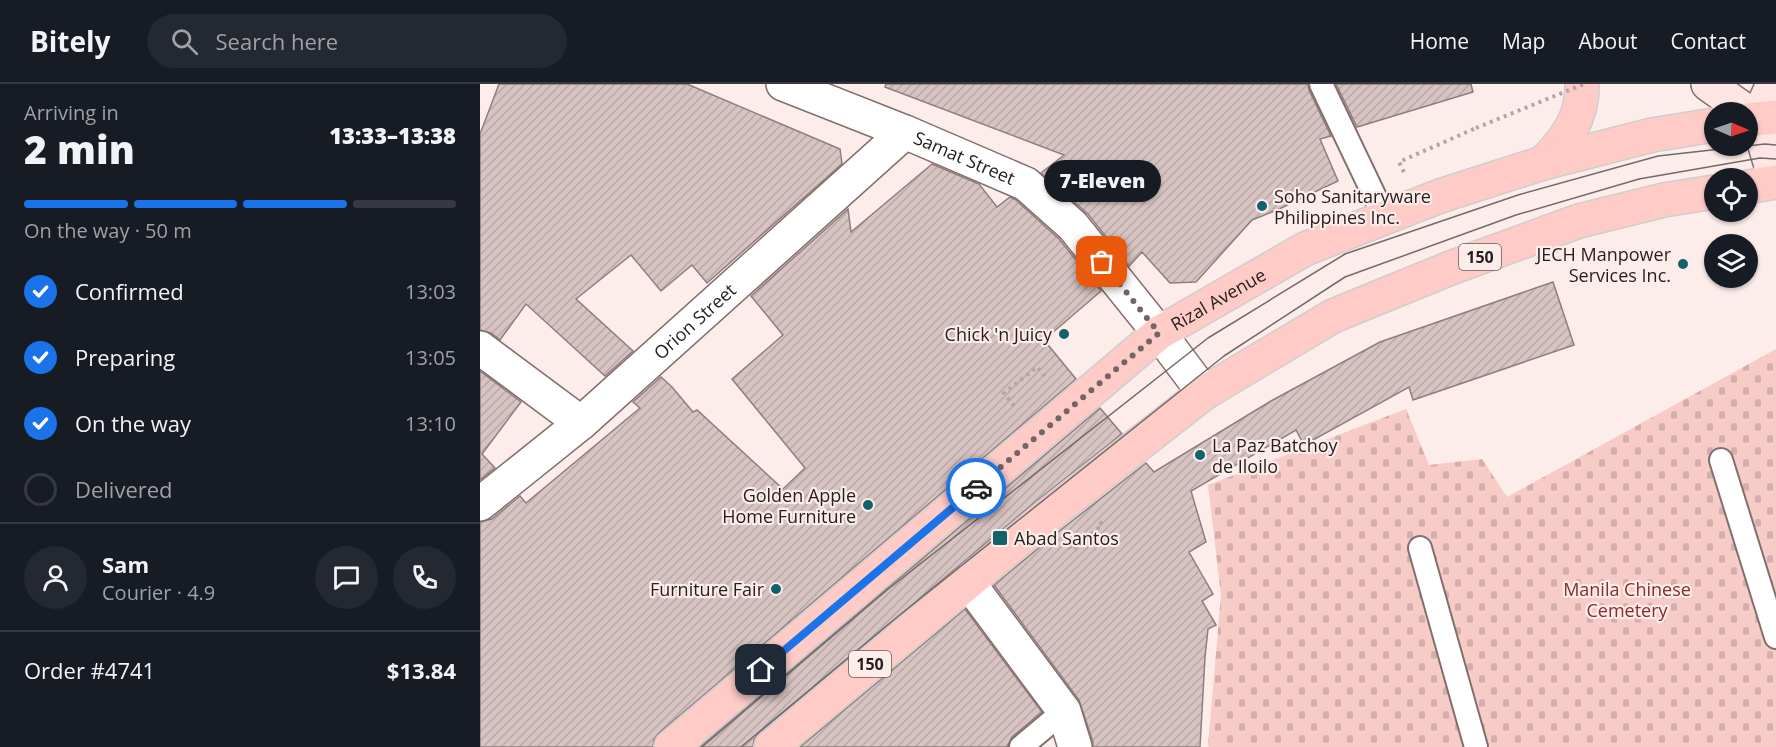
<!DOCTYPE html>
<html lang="en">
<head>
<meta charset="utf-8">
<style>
  body { margin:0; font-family:"Open Sans",sans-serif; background:#242831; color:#f1f3f6; height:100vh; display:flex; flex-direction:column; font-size:22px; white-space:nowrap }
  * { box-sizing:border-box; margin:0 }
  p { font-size:20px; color:#9ea1a6 }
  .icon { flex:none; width:33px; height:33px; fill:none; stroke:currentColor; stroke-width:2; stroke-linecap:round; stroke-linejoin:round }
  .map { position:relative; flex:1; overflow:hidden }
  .drawer { display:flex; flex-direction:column; background:#171b24; width:480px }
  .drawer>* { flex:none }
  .needle { width:39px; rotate:92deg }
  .buttons { position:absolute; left:1224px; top:18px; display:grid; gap:12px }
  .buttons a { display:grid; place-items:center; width:54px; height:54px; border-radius:50%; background:#171b24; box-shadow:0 2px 4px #0004; font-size:30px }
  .pin { position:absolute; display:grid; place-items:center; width:51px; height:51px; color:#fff; margin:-26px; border-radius:12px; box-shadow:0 3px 9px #0006 }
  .courier { position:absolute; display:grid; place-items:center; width:60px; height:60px; margin:-30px; border:4px solid #1a73e8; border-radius:50%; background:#fff; color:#222; box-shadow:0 2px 8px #0007 }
  .bubble { position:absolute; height:42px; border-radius:21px; background:#171b24; box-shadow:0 2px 4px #0004; font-size:20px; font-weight:800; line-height:42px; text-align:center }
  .head em { font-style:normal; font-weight:800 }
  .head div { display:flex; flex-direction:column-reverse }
  .head { display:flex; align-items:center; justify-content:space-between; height:102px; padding:0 24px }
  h1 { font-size:39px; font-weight:800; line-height:45px }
  .bar { display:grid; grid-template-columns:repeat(4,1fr); gap:9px 6px; align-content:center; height:72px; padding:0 24px }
  .bar i { height:8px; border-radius:4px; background:#363941 }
  .bar .current { background:#1a73e8 }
  .bar p { grid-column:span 4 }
  .line { display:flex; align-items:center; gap:15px; padding:0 24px; border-top:2px solid #363941 }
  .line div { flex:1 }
  .round { display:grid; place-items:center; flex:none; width:63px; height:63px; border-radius:32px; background:#242831 }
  ol { padding:0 24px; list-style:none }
  li { display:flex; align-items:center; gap:18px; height:66px }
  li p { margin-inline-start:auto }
  li .icon { padding:6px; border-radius:50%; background:#1a73e8; color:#fff; stroke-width:4 }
  li:last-child { color:#9ea1a6 }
  li i { width:33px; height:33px; border:3px solid #363941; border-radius:50% }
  header { display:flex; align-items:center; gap:36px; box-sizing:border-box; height:84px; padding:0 30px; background:#171b24; border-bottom:2px solid #363941 }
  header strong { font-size:28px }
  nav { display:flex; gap:33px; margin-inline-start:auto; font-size:21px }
  .search { width:420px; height:54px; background:#242831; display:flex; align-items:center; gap:15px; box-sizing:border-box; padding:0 21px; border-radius:33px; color:#9ea1a6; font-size:22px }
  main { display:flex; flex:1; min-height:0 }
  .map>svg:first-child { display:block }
  .cemetery { fill:url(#cemetery-stones) }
  .building { fill:url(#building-hatch); stroke:#8f7e7c; stroke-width:1.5 }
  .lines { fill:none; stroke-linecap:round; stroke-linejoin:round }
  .lane-casing { stroke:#816f6d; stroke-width:26 }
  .street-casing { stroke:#816f6d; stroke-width:36 }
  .secondary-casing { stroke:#816f6d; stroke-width:36 }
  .primary-casing { stroke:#cfcecd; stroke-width:36 }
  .path { stroke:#b2a5a3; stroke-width:4; stroke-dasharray:3 4.5; stroke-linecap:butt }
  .lane { stroke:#fff; stroke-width:22 }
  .street { stroke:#fff; stroke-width:33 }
  .secondary { stroke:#ffe5e3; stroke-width:33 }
  .primary { stroke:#ffcbc7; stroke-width:33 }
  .tram { stroke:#756a69; stroke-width:1.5 }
  .path-bridge { stroke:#b2a5a3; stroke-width:4; stroke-dasharray:3 4.5; stroke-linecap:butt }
  .done { stroke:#706665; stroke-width:6; stroke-dasharray:0 10.8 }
  .route { stroke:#1a73e8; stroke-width:8 }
  .poi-dot { fill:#126269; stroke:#fcecea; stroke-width:2 }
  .labels { text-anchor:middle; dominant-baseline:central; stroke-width:4.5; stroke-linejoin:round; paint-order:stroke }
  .shield { fill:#fcecea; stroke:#665c5a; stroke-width:1.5 }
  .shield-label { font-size:16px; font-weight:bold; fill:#251e1d }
  .street-label { font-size:18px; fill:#251e1d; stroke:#fcecea }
  .poi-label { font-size:18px; fill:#251e1d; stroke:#fcecea; text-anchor:end }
  .park-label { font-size:18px; fill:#8a2b29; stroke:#fcecea }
</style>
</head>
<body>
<header>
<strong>Bitely</strong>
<div class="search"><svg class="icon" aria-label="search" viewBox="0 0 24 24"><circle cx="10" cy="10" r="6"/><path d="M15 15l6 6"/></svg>Search here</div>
<nav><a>Home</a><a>Map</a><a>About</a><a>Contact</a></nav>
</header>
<main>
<section class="drawer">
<div class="head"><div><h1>2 min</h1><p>Arriving in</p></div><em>13:33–13:38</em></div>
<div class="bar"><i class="current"></i><i class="current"></i><i class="current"></i><i></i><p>On the way · 50 m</p></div>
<ol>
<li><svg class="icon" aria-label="check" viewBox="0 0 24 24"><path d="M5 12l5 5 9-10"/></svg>Confirmed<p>13:03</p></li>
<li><svg class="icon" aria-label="check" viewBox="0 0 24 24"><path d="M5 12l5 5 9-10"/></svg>Preparing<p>13:05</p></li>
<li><svg class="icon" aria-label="check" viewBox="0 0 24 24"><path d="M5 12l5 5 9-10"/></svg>On the way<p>13:10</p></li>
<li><i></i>Delivered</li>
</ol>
<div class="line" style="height:108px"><a class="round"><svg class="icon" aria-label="person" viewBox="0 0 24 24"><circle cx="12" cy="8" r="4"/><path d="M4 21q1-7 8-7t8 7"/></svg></a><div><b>Sam</b><p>Courier · 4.9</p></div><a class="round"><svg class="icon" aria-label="chat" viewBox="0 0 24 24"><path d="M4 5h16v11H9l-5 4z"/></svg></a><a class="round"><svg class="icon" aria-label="phone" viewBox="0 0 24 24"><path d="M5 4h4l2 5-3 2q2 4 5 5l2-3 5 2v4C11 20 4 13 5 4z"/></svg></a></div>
<div class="line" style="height:78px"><div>Order #4741</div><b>$13.84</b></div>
</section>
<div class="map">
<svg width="1296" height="663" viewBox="0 0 1296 663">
  <defs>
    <pattern id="cemetery-stones" width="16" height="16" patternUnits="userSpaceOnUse" patternTransform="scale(1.5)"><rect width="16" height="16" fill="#f7cbc6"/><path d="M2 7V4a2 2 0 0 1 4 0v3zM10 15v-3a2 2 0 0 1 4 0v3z" fill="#d4aeaa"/></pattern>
    <pattern id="building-hatch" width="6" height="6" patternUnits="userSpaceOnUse" patternTransform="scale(1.5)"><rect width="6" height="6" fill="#d7c4c2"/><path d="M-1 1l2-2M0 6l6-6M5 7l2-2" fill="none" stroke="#b8a8a6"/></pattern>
  </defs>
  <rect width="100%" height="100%" fill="#fcecea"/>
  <path class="cemetery" d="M1296,265v398h-567l-1,-2 13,-150 -13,-110 198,-76 23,56 53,-6 25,38z"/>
  <path class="building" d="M19,0h188l153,65 2,15 -135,119 -15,-18 -31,26 -30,-36 -55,44 57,52 -28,25 -79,-72 -26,36 -9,-7 -11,-3v-196z
    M406,0h422l1,6 22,46 -11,3 18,42 -61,29 -25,10 -56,62 -26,1 -28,-31 -13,14 -41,-52 -47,-41 23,-18 -179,-68z
    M856,0h135l2,8 -116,35z
    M452,80l47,20 18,23 13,-10 6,3 43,39 42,52 -57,49 32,39 -417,354 -5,7 -1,7h-173v-225l12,-3 28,-23 6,7 114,-95 -7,-6 28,-25 11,10 21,25 4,-2 86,79 22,-21 -73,-89 51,-44 -32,-39 97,-87 3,23z
    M1073,198l21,63 -161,55 -4,-13 -105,58 -8,-15 -105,61 15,51 -17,10 24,42 -11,7 14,24 -8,4 -3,28 -5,90h-107v-5l-14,-42 -85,-115 64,-53 88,-69 8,9 117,-71 109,-59z
    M0,287l41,31 -39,52 13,14 -15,12z
    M620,324l22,26 -88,69 -275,230 -5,7 -1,7h-53z
    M485,525l77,103 -30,25 -5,10h-207z"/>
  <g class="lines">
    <g class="lane-casing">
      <path id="lane" d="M841,0l64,134
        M1241,376l55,177
        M940,464l56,199
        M541,663l43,-36"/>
    </g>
    <g class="street-casing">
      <g id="street">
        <path id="s1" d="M303,0l122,48 121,52 47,42 86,107 45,60"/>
        <path d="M0,264l101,75"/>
        <path id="s2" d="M0,420l101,-81 324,-291"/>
        <path d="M488,498l96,129 11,36"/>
      </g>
    </g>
    <g class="secondary-casing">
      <path id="secondary" d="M1228,0l49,35 19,63
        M1277,35l16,-35"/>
    </g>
    <g class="primary-casing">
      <g id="primary">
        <path d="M1268,36l28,-3"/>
        <path d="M1063,79c23,-23 40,-45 39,-79"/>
        <path d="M1268,103l28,-5"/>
        <path id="s3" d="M191,663l488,-414 146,-84 135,-53 103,-33 109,-28 62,-10"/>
        <path d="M291,663l275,-230 158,-124 55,-33 74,-44 120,-49 126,-46 85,-21 50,-8"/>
      </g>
    </g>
    <path class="path" d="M924,88l-5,-10 77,-34
      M534,322l-10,-13 33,-26 10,12
      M589,462l3,4 30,-25 -3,-5"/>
    <use href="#lane" class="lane"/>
    <use href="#street" class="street"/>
    <use href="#secondary" class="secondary"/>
    <use href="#primary" class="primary"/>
    <path class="tram" d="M222,663l185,-157 321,-252 137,-84 173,-59 140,-39 107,-12 11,1
      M261,663l155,-129 328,-262 121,-79 171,-62 123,-36 121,-21 16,1"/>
    <path class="path-bridge" d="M996,44l108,-44"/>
  </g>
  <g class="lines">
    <path class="done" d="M496,404l183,-155 -57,-71"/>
    <path class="route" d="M281,586l215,-182"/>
  </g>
  <g class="poi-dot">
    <circle cx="782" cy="122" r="6"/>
    <circle cx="1203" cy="180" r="6"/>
    <circle cx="584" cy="250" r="6"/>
    <circle cx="720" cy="371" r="6"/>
    <circle cx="388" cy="421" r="6"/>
    <rect x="512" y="446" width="16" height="16" rx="3"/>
    <circle cx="296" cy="505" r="6"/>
  </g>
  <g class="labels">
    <g class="shield">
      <rect x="979" y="160" width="42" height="26" rx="4.5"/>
      <rect x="369" y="567" width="42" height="26" rx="4.5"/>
    </g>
    <g class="shield-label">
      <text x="1000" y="173">150</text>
      <text x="390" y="580">150</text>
    </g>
    <g class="street-label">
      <text stroke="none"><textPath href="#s1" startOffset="196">Samat Street</textPath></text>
      <text stroke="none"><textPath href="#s3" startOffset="708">Rizal Avenue</textPath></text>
      <text stroke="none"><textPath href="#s2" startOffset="282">Orion Street</textPath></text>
    </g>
    <g class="poi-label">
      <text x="794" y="112" text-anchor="start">Soho Sanitaryware<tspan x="794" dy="21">Philippines Inc.</tspan></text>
      <text x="1191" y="170">JECH Manpower<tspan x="1191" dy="21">Services Inc.</tspan></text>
      <text x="572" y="250">Chick 'n Juicy</text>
      <text x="732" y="361" text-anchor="start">La Paz Batchoy<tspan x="732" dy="21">de Iloilo</tspan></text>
      <text x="376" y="411">Golden Apple<tspan x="376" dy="21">Home Furniture</tspan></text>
      <text x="534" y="454" text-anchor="start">Abad Santos</text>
      <text x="284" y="505">Furniture Fair</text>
    </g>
    <g class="park-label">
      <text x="1147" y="505">Manila Chinese<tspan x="1147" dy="21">Cemetery</tspan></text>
    </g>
  </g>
</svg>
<div class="buttons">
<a><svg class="needle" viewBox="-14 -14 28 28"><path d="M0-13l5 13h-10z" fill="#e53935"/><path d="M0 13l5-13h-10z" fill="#9ea1a6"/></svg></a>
<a><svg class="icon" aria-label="locate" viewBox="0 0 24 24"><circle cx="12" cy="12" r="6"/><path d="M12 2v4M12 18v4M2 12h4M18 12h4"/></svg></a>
<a><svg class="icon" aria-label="layers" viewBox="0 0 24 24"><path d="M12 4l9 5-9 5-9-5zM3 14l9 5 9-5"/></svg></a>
</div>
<div class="pin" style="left:622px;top:178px;background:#ea580c"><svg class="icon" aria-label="bag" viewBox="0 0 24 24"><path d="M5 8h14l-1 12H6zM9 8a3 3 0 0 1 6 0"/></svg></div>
<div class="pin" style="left:281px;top:586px;background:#1f2937"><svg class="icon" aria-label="home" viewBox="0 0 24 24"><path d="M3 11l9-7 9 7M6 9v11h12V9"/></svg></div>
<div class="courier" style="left:496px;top:404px"><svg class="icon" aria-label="car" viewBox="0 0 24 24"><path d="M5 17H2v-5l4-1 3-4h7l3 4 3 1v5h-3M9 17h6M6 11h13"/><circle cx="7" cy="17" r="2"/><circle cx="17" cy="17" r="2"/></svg></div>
<div class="bubble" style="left:564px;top:76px;width:117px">7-Eleven</div>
</div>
</main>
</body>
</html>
